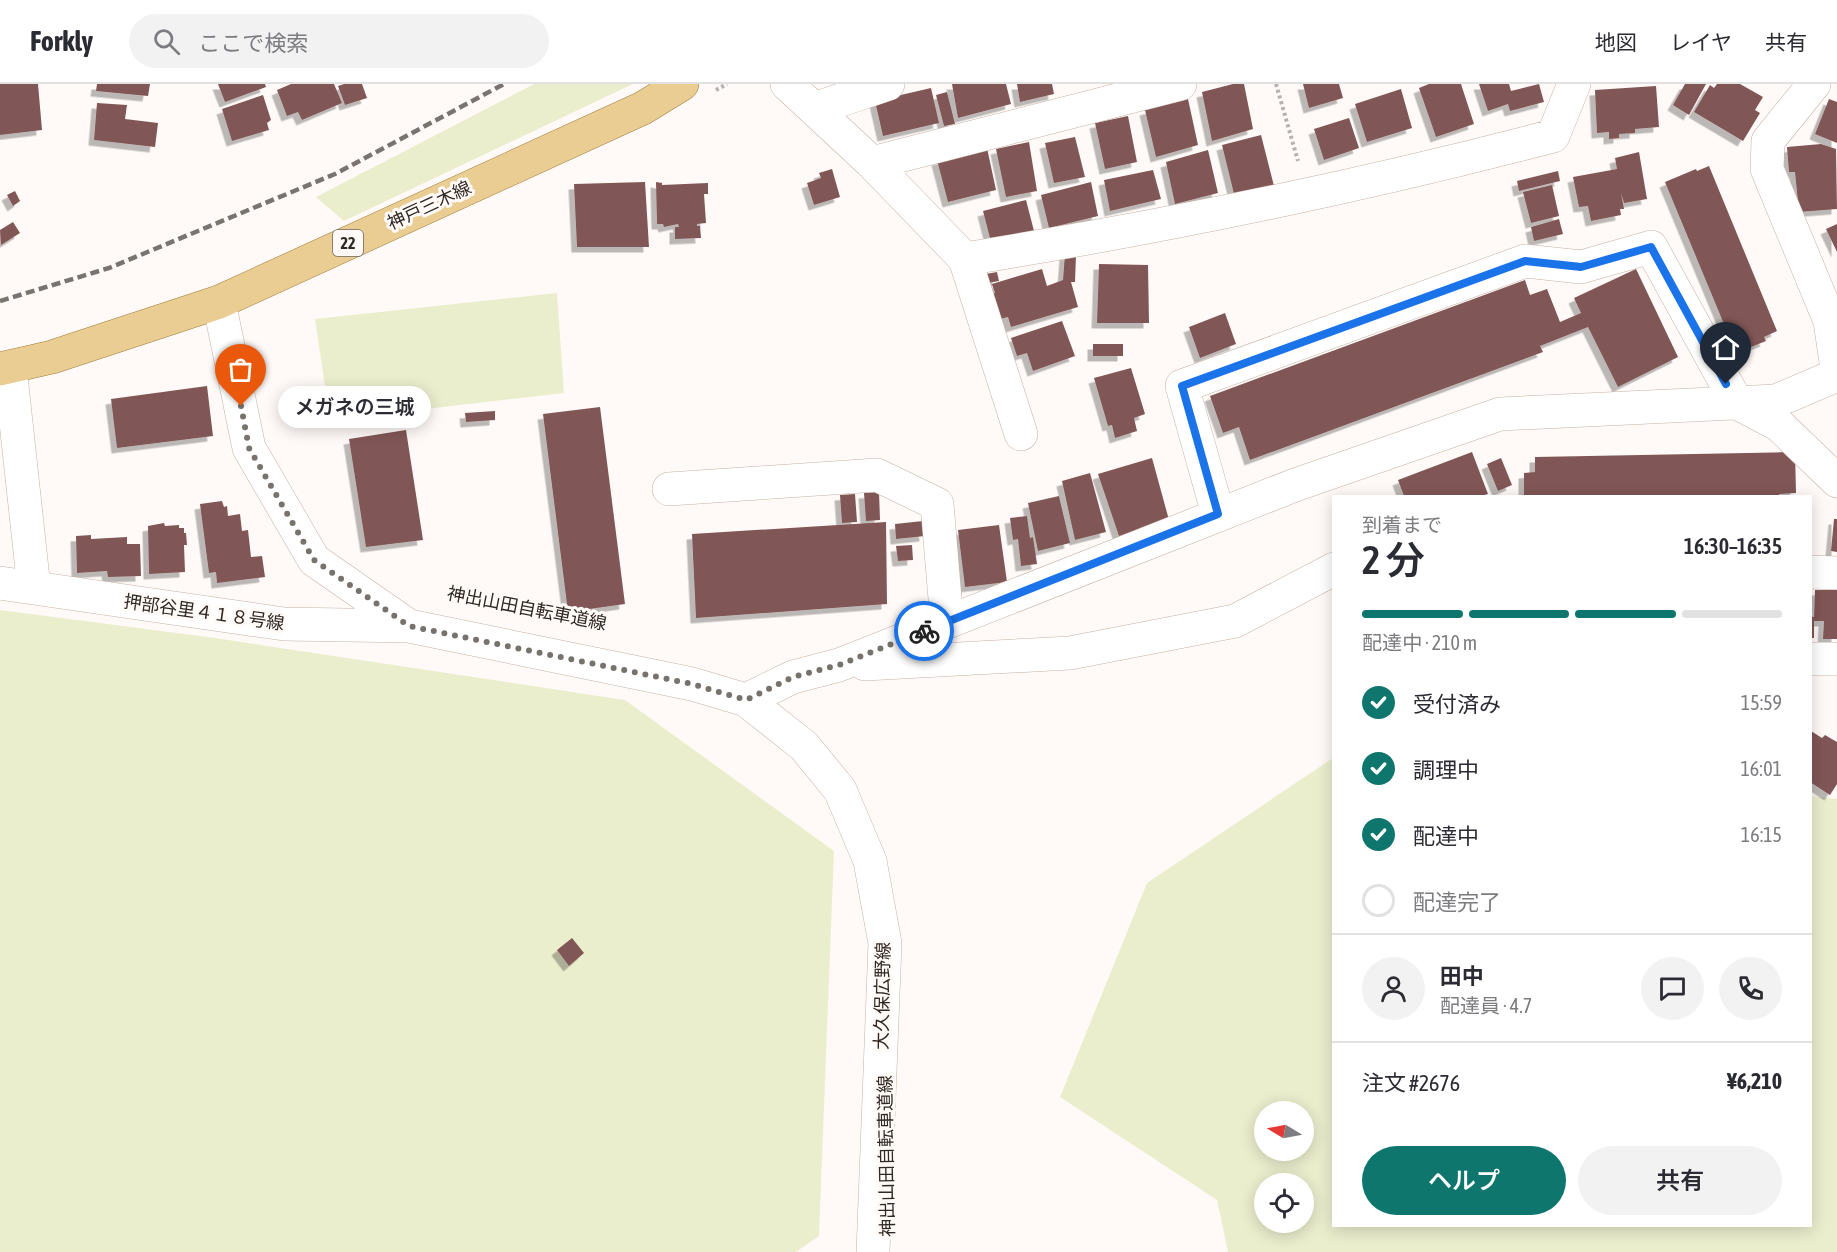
<!DOCTYPE html>
<html lang="ja">
<head>
<meta charset="utf-8">
<style>
  body { margin:0; font-family:"Asap Condensed","Noto Sans JP",sans-serif; background:#f2f2f3; color:#2b2b33; height:100vh; display:flex; flex-direction:column; font-size:22px; white-space:nowrap }
  * { box-sizing:border-box; margin:0 }
  p { font-size:20px; color:#7c7c81 }
  .icon { flex:none; width:33px; height:33px; fill:none; stroke:currentColor; stroke-width:2; stroke-linecap:round; stroke-linejoin:round }
  .map { position:relative; flex:1; overflow:hidden }
  .sheet { position:absolute; left:1332px; top:411px; width:480px; height:732px; display:flex; flex-direction:column; background:#fff; border-radius:0px; box-shadow:0 3px 15px #0003 }
  .sheet>* { flex:none }
  .needle { width:39px; rotate:280deg }
  .controls { position:absolute; left:1254px; top:1017px; display:grid; gap:12px }
  .controls a { display:grid; place-items:center; width:60px; height:60px; border-radius:50%; background:#fff; box-shadow:0 3px 15px #0003; font-size:30px }
  .pin { position:absolute; display:grid; place-items:center; width:51px; height:51px; color:#fff; margin:-62px -26px; border-radius:50% 50% 50% 0; rotate:-45deg; box-shadow:0 0 6px #0007 }
  .pin .icon { rotate:45deg }
  .courier { position:absolute; display:grid; place-items:center; width:60px; height:60px; margin:-30px; border:4px solid #1a73e8; border-radius:50%; background:#fff; color:#222; box-shadow:0 2px 8px #0007 }
  .bubble { position:absolute; height:42px; border-radius:21px; background:#fff; box-shadow:0 3px 15px #0003; font-size:20px; font-weight:600; line-height:42px; text-align:center }
  .headline em { font-style:normal; font-weight:600 }
  .headline div { display:flex; flex-direction:column-reverse }
  .headline { display:flex; align-items:center; justify-content:space-between; height:102px; padding:0 30px }
  h1 { font-size:39px; font-weight:600; line-height:45px }
  .bar { display:grid; grid-template-columns:repeat(4,1fr); gap:9px 6px; align-content:center; height:72px; padding:0 30px }
  .bar i { height:8px; border-radius:4px; background:#e1e1e2 }
  .bar .active { background:#0f766e }
  .bar p { grid-column:span 4 }
  .line { display:flex; align-items:center; gap:15px; padding:0 30px; border-top:2px solid #e1e1e2 }
  .line div { flex:1 }
  .round { display:grid; place-items:center; flex:none; width:63px; height:63px; border-radius:32px; background:#f2f2f3 }
  ol { padding:0 30px; list-style:none }
  li { display:flex; align-items:center; gap:18px; height:66px }
  li p { margin-inline-start:auto }
  li .icon { padding:6px; border-radius:50%; background:#0f766e; color:#fff; stroke-width:4 }
  li:last-child { color:#7c7c81 }
  li i { width:33px; height:33px; border:3px solid #e1e1e2; border-radius:50% }
  .primary-button { display:flex; gap:12px; margin-top:auto; padding:12px 30px }
  .primary-button a { flex:1; height:69px; border-radius:36px; background:#0f766e; color:#fff; font-size:24px; font-weight:600; line-height:69px; text-align:center }
  .primary-button a+a { background:#f2f2f3; color:#2b2b33 }
  header { display:flex; align-items:center; gap:36px; box-sizing:border-box; height:84px; padding:0 30px; background:#fff; border-bottom:2px solid #e1e1e2 }
  header strong { font-size:28px }
  nav { display:flex; gap:33px; margin-inline-start:auto; font-size:21px }
  .search { width:420px; height:54px; background:#f2f2f3; display:flex; align-items:center; gap:15px; box-sizing:border-box; padding:0 21px; border-radius:33px; color:#7c7c81; font-size:22px }
  .map>svg:first-child { display:block }
  .green { fill:#ebeecd; fill-rule:evenodd }
  .building { fill:#815756; filter:url(#shadow) }
  .lines { fill:none; stroke-linecap:round; stroke-linejoin:round }
  .minor-casing { stroke:#c6b1a5; stroke-width:34 }
  .major-casing { stroke:#a07d3c; stroke-width:34 }
  .path { stroke:#b7b1ad; stroke-width:4; stroke-dasharray:3 3; stroke-linecap:butt }
  .minor { stroke:#fff; stroke-width:33 }
  .major { stroke:#eacd92; stroke-width:33 }
  .rail { stroke:#7a736f; stroke-width:4.5; stroke-dasharray:9 4.5; stroke-linecap:butt }
  .done { stroke:#78726d; stroke-width:6; stroke-dasharray:0 10.8 }
  .route { stroke:#1a73e8; stroke-width:8 }
  .labels { text-anchor:middle; dominant-baseline:central; stroke-width:6; stroke-linejoin:round; paint-order:stroke }
  .shield { fill:#fffaf7; stroke:#6e6763; stroke-width:1.5 }
  .shield-label { font-size:16px; font-weight:bold; fill:#302823 }
  .street-label { font-size:18px; fill:#302823; stroke:#fffaf7 }
</style>
</head>
<body>
<header>
<strong>Forkly</strong>
<div class="search"><svg class="icon" aria-label="search" viewBox="0 0 24 24"><circle cx="10" cy="10" r="6"/><path d="M15 15l6 6"/></svg>ここで検索</div>
<nav><a>地図</a><a>レイヤ</a><a>共有</a></nav>
</header>
<div class="map">
<svg width="1837" height="1168" viewBox="0 0 1837 1168">
  <defs>
    <filter id="shadow"><feDropShadow dx="-5.5" dy="5.5" stdDeviation="0" flood-color="#0004"/></filter>
  </defs>
  <rect width="100%" height="100%" fill="#fffaf7"/>
  <path class="green" d="M534,0h99l-289,137 -28,-24z
    M557,209l7,100 -234,27 -15,-101z
    M0,526l215,28 410,62 209,151 -15,385 -23,16h-796z
    M1333,674l1,468h476l1,-430 26,3v453h-609l-11,-52 -157,-103 87,-214zM1264,1028h40v38h-40zM1264,1100h40v38h-40z"/>
  <path class="building" d="M0,0h38l4,46 -42,5z
    M97,0h53l-2,12 -52,-5z
    M218,0h47l1,3 -41,15z
    M291,0h43l8,19 -40,17 -4,-8 -11,4 -10,-26z
    M344,0h18l5,14 -22,7 -7,-19z
    M952,0h54l5,20 -53,14z
    M1017,0h35l2,10 -34,8z
    M1233,0h11l9,45 -41,12 -10,-49z
    M1303,0h36l4,14 -34,10z
    M1429,0h32l13,40 -38,13 -17,-49z
    M1479,0h30l2,7 28,-7 5,18 -34,9 -2,-7 -20,7z
    M1685,0h21l-17,31 -16,-10z
    M1717,0h23l23,13 -8,13 5,3 -17,28 -49,-29 16,-27 4,3z
    M1656,2l3,41 -24,2v4l-16,1v4l-10,1v-7l-12,1 -2,-43z
    M931,4l8,35 -56,13 -8,-35z
    M1401,5l11,39 -45,14 -12,-38z
    M947,8l8,32 -11,2 -8,-31z
    M263,11l8,25 -4,3 2,7 -37,11 -10,-32z
    M1188,15l10,46 -42,12 -11,-47z
    M1829,15l8,3v41l-22,-9z
    M97,19l30,2 -2,14 33,4 -3,24 -61,-7z
    M1128,32l9,46 -32,7 -10,-46z
    M1349,34l10,30 -35,12 -10,-31z
    M1261,51l14,55 -40,8 -13,-53z
    M1075,53l10,40 -31,6 -9,-40z
    M1029,58l8,49 -31,6 -10,-48z
    M1821,60l15,5 1,60 -38,3 -4,-40h-6l-2,-25z
    M987,64l9,42 -48,12 -11,-42z
    M1208,66l10,43 -43,11 -9,-42z
    M1639,68l8,47 -23,4 -3,-10 3,16h-4l1,6 -30,6 -3,-15 -9,1 -6,-30 44,-8 -2,-11z
    M1709,82l68,165 -13,6 2,4 -30,12 -71,-171 31,-13 1,2z
    M832,85l8,28 -26,8 -7,-22 14,-5 -2,-5z
    M1153,86l8,29 -51,12 -6,-31z
    M1558,87l2,10 -41,10 -2,-10z
    M645,98l4,65h-72l-3,-63z
    M656,98l6,1v2l46,-2v11h-4l2,29 -9,1v2h3l1,12 -26,1v-12h4l-1,-3 -14,3 -1,-3h-6z
    M1091,98l7,34 -49,12 -8,-33z
    M1552,101l7,31 -28,7 -8,-31z
    M15,107l5,10 -7,5 -6,-11z
    M1026,116l8,31 -43,11 -8,-31z
    M1559,135l4,15 -29,7 -3,-14z
    M13,138l7,11 -19,12 -1,-15z
    M1837,140v28l-11,-23z
    M1065,170l11,1 -1,27h-4l7,25 -67,20 -3,-10 -8,2 -7,-25 2,-1 -3,-9 50,-15 5,17 16,-6z
    M1099,180l49,1 1,58h-52z
    M1636,185l42,88 -60,30 -30,-60 -48,19 3,6 -293,108 -11,-33 -16,6 -13,-37 315,-116 5,15 17,-6 13,33 21,-9 -7,-15z
    M997,188l2,9 -12,2 -1,-9z
    M1225,229l11,31 -36,14 -11,-31z
    M1062,237l13,35 -42,15 -6,-18 -10,3 -6,-18z
    M1093,260h30v12h-30z
    M1131,284l14,46 -11,4 3,13 -22,7 -3,-13 -4,1 -14,-48z
    M207,302l6,50 -96,12 -6,-49z
    M600,323l25,197 -57,8 -25,-198z
    M495,327v9l-29,2 -1,-9z
    M406,346l17,110 -57,7 -17,-108z
    M1472,368l16,42 -7,2h-77l-6,-16z
    M1795,368l1,41 -17,1v2h-255v-23l11,-1v-15z
    M1152,374l17,62 -50,16 -21,-62z
    M1501,374l11,27 -14,6 -11,-27z
    M1090,389l16,59 -31,8 -13,-59z
    M879,408l1,28 -14,1 -2,-28z
    M855,410l2,28 -15,1 -2,-28z
    M1059,412l11,47 -32,8 -10,-48z
    M222,417l2,6 3,-1 1,10 12,-2 2,17 6,-1 3,27 11,-1 3,21 -48,6 -1,-11 -7,1 -9,-69z
    M1027,432l3,22 3,-1 4,27 -16,2 -3,-27 -5,1 -3,-22z
    M1834,435h3v33l-6,-1z
    M923,437l2,15 -29,3 -1,-15z
    M886,438l1,82 -191,14 -4,-84z
    M164,439l1,3 14,-1v3h5v5h2l1,12h-3l1,27 -36,2 -1,-48z
    M999,441l8,57 -42,5 -7,-57z
    M91,451v4l36,-2v7h13l1,32 -33,1 -1,-6 -30,2 -1,-37z
    M912,461l1,15 -15,1 -2,-15z
    M1815,506h22v49h-14l1,-18h-10v17h-4v-21h4z
    M1811,647l11,7 3,-3 12,7v42l-7,11 -20,-13z
    M572,854l12,15 -15,13 -12,-16z"/>
  <g class="lines">
    <g class="minor-casing">
      <path id="minor" d="M787,0l27,25
        M888,0l-74,25 58,54 93,96c198,-32 394,-72 588,-123l21,-52
        M1814,0l-46,57 -1,28 63,152 7,48
        M872,79l308,-79
        M965,175l56,175
        M219,218l30,146 65,112 95,66 283,58 54,16 58,46 36,44 30,71 15,82 -12,309
        M10,283l24,221
        M669,405l208,-14 60,29 10,118
        M1218,430l-36,-128 343,-125 56,6 70,-20 86,156 42,22 58,56
        M1810,488l27,1
        M0,499l284,41 125,2
        M1810,575h27
        M865,580l205,-11 165,-32 99,-52
        M746,616l47,-23 46,-12 456,-180 205,-71 276,-13 61,-26"/>
    </g>
    <g class="major-casing">
      <path id="major" d="M0,285l52,-12 167,-55 424,-194 39,-24"/>
    </g>
    <path class="path" d="M1276,0l22,77
      M716,6l11,-6"/>
    <use href="#minor" class="minor"/>
    <use href="#major" class="major"/>
    <path class="rail" d="M0,217l109,-33 226,-94 169,-90"/>
  </g>
  <g class="lines">
    <path class="done" d="M241,322l8,42 65,112 95,66 283,58 54,16 47,-23 46,-12 85,-34"/>
    <path class="route" d="M924,547l294,-117 -36,-128 343,-125 56,6 70,-20 75,137"/>
  </g>
  <g class="labels">
    <rect class="shield" x="333" y="146" width="30" height="26" rx="4.5"/>
    <g class="shield-label">
      <text x="348" y="159">22</text>
    </g>
    <g class="street-label">
      <text transform="translate(429 121) rotate(-25)">神戸三木線</text>
      <text transform="translate(527 524) rotate(11)">神出山田自転車道線</text>
      <text transform="translate(204 528) rotate(8)">押部谷里４１８号線</text>
      <text transform="translate(882 912) rotate(-89)">大久保広野線</text>
      <text transform="translate(886 1072) rotate(-91)">神出山田自転車道線</text>
    </g>
  </g>
</svg>
<div class="controls">
<a><svg class="needle" viewBox="-14 -14 28 28"><path d="M0-13l5 13h-10z" fill="#e53935"/><path d="M0 13l5-13h-10z" fill="#7c7c81"/></svg></a>
<a><svg class="icon" aria-label="locate" viewBox="0 0 24 24"><circle cx="12" cy="12" r="6"/><path d="M12 2v4M12 18v4M2 12h4M18 12h4"/></svg></a>
</div>
<div class="pin" style="left:241px;top:322px;background:#ea580c"><svg class="icon" aria-label="bag" viewBox="0 0 24 24"><path d="M5 8h14l-1 12H6zM9 8a3 3 0 0 1 6 0"/></svg></div>
<div class="pin" style="left:1726px;top:300px;background:#1f2937"><svg class="icon" aria-label="home" viewBox="0 0 24 24"><path d="M3 11l9-7 9 7M6 9v11h12V9"/></svg></div>
<div class="courier" style="left:924px;top:547px"><svg class="icon" aria-label="bike" viewBox="0 0 24 24"><circle cx="6" cy="16" r="4"/><circle cx="18" cy="16" r="4"/><path d="M6 16l4-8h5l3 8M10 8l3 8H6M13 5h3"/></svg></div>
<div class="bubble" style="left:278px;top:302px;width:153px">メガネの三城</div>
<section class="sheet">
<div class="headline"><div><h1>2 分</h1><p>到着まで</p></div><em>16:30–16:35</em></div>
<div class="bar"><i class="active"></i><i class="active"></i><i class="active"></i><i></i><p>配達中 · 210 m</p></div>
<ol>
<li><svg class="icon" aria-label="check" viewBox="0 0 24 24"><path d="M5 12l5 5 9-10"/></svg>受付済み<p>15:59</p></li>
<li><svg class="icon" aria-label="check" viewBox="0 0 24 24"><path d="M5 12l5 5 9-10"/></svg>調理中<p>16:01</p></li>
<li><svg class="icon" aria-label="check" viewBox="0 0 24 24"><path d="M5 12l5 5 9-10"/></svg>配達中<p>16:15</p></li>
<li><i></i>配達完了</li>
</ol>
<div class="line" style="height:108px"><a class="round"><svg class="icon" aria-label="person" viewBox="0 0 24 24"><circle cx="12" cy="8" r="4"/><path d="M4 21q1-7 8-7t8 7"/></svg></a><div><b>田中</b><p>配達員 · 4.7</p></div><a class="round"><svg class="icon" aria-label="chat" viewBox="0 0 24 24"><path d="M4 5h16v11H9l-5 4z"/></svg></a><a class="round"><svg class="icon" aria-label="phone" viewBox="0 0 24 24"><path d="M5 4h4l2 5-3 2q2 4 5 5l2-3 5 2v4C11 20 4 13 5 4z"/></svg></a></div>
<div class="line" style="height:78px"><div>注文 #2676</div><b>¥6,210</b></div>
<div class="primary-button"><a>ヘルプ</a><a>共有</a></div>
</section>
</div>
</body>
</html>
